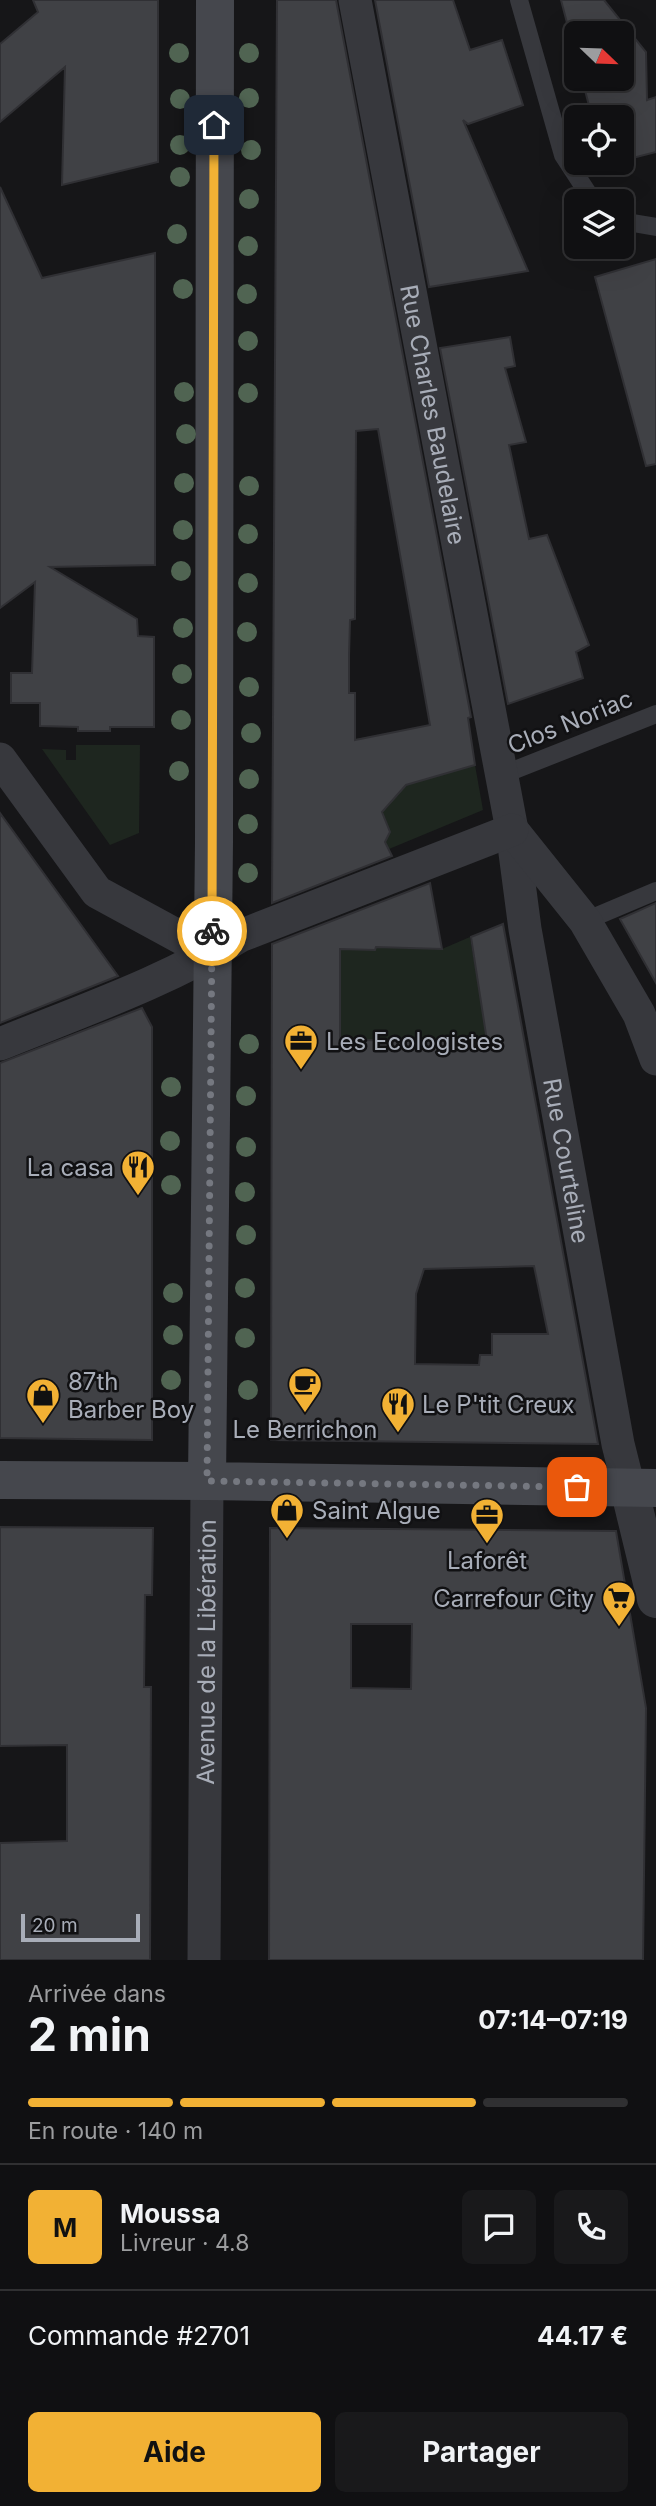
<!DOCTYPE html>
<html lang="fr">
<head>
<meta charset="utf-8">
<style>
  body { margin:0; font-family:Inter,sans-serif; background:#19191b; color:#f1f3f6; height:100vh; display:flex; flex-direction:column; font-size:26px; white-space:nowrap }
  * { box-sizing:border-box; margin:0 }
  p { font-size:23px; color:#9c9d9f }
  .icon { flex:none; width:38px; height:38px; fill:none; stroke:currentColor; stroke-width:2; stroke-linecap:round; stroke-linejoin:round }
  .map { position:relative; height:1960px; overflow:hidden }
  .sheet { display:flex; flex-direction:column; background:#101012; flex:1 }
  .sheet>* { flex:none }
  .needle { width:46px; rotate:113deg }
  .tools { position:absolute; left:564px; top:21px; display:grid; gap:14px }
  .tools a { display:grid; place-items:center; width:70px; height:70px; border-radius:10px; background:#101012; box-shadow:0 7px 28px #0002,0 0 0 2px #303032; font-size:35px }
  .scale { position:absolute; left:21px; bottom:18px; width:119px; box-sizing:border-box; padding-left:7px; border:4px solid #a8adb8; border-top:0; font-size:19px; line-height:24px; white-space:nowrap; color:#a8adb8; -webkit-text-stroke:5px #111113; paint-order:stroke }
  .pin { position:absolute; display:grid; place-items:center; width:60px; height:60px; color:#fff; margin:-30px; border-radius:14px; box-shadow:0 4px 10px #0006 }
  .courier { position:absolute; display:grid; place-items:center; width:70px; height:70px; margin:-35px; border:5px solid #f2b134; border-radius:50%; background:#fff; color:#222; box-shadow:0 2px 9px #0007 }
  .overview em { font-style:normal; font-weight:700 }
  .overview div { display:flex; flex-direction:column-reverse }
  .overview { display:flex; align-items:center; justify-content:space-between; height:119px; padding:0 28px }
  h1 { font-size:46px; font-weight:700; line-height:52px }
  .bar { display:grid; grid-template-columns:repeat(4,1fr); gap:10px 7px; align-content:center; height:84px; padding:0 28px }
  .bar i { height:9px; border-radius:5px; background:#303032 }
  .bar .selected { background:#f2b134 }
  .bar p { grid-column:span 4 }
  .line { display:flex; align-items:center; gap:18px; padding:0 28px; border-top:2px solid #303032 }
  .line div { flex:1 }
  .round { display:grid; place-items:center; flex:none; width:74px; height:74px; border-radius:10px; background:#19191b }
  .primary-button { display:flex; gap:14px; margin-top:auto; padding:14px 28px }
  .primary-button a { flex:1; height:80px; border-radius:10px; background:#f2b134; color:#111; font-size:28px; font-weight:700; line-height:80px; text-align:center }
  .primary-button a+a { background:#19191b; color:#f1f3f6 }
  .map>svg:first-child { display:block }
  .green { fill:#1e261f }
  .building { fill:#404145; stroke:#303034; stroke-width:2; fill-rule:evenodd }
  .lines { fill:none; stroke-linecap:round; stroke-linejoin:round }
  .service { stroke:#37383d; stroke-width:18 }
  .minor { stroke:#37383d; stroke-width:33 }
  .tertiary { stroke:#37383d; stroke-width:38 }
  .secondary { stroke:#45474d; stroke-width:38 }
  .tree { fill:#506452 }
  .done { stroke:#757880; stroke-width:7; stroke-dasharray:0 12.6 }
  .route { stroke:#f2b134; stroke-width:9 }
  .labels { text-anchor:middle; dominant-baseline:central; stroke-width:5; stroke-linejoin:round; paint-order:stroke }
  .street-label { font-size:24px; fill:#a8adb8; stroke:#111113 }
  .poi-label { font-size:24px; fill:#a8adb8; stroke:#111113; text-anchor:start }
</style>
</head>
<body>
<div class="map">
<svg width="656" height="1960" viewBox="0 0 656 1960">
  <rect width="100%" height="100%" fill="#161618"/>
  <path class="green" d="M403,731l10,52 62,-18 8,45 -94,39 -4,-7 5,-10 -6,-15 -9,-2 -1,-2 12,-4 4,-5 -5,-12 -42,-51z
    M76,745h64l-1,88 -29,12 -68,-96 24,1v10h10z
    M470,937l18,105 -148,-2v-91l35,1 1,-3 66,2z"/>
  <path class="building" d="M33,0h125v162l-96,23 3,-118 -65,55v-78l38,-32z
    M277,0h59l135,717 -3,1 7,47 -69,20 -24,27 8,20 -5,10 7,14 -120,47zM378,429l52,296 -75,15v-47h-6v-37l1,-36 5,-1 1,-188z
    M375,0h78l17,50 32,-10 21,65 -55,19 -5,-4 65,151 -99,16z
    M561,0h43l42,52 1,48 9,-3v55l-35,9v-44h-29l-10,-38h39v-46h-45v24z
    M0,187l42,91 113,-25v312l-105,2 87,52 1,17 16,1v90h-44v4h-32v-4l-38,-1v-23h-29v-30h21l3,-91 -35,26z
    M656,259v205l-10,2 -51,-189z
    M510,337l5,29 -10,2 21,74 -17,3 20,94 18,-4 42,110 -13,7 7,26 -75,26 -68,-356z
    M0,813l118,163 -118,47z
    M430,883l12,66 -66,-2 -1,3 -35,-1v91l147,1 -16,-104 32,-13 95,520 -327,-4 1,-496zM534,1266l14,68h-56v21h-12l-1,10 -64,-1 1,-70 8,-25z
    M656,903v80l-36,-64z
    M142,1008l10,19v413l-152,-2v-375z
    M0,1527l153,1 -1,67h-7l-1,92h7l-1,273h-150v-117l67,-2v-96l-67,1z
    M270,1528l346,3 30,177 -3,252h-374zM351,1624h61l-1,65 -60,-1z"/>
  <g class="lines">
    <path class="service" d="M519,0l44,155 30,46
      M621,221l35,6
      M502,775l154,-61
      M585,921l71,-30"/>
    <g class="minor">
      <path id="s1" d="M355,0l157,830 13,99 93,515 11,44"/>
      <path d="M0,759l97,133 114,62"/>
      <path d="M513,831l72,90 54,93 17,45"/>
      <path d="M0,1044c81,-33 166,-62 240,-108l272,-106"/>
      <path id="s2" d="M204,1960l3,-479"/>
    </g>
    <path class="tertiary" d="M629,1488l27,111"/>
    <path class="secondary" d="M0,1480l207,1 449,7
      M207,1481l7,-639 1,-842"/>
  </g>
  <g class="tree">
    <circle cx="179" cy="53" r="10"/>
    <circle cx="249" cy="53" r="10"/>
    <circle cx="249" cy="98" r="10"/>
    <circle cx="180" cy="99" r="10"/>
    <circle cx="180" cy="145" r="10"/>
    <circle cx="251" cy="150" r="10"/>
    <circle cx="180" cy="177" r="10"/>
    <circle cx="249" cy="199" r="10"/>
    <circle cx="177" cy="234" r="10"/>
    <circle cx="248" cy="246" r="10"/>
    <circle cx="183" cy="289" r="10"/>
    <circle cx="247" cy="294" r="10"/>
    <circle cx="248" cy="341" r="10"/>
    <circle cx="184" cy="392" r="10"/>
    <circle cx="248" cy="393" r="10"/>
    <circle cx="186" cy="434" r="10"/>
    <circle cx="184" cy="483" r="10"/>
    <circle cx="249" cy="486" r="10"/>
    <circle cx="183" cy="530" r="10"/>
    <circle cx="248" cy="534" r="10"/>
    <circle cx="181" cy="571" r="10"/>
    <circle cx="248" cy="583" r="10"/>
    <circle cx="183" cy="628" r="10"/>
    <circle cx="247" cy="632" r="10"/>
    <circle cx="182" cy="674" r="10"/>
    <circle cx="249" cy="687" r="10"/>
    <circle cx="181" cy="720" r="10"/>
    <circle cx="251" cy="733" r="10"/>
    <circle cx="179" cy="771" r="10"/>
    <circle cx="249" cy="779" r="10"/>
    <circle cx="248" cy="824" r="10"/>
    <circle cx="248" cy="873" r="10"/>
    <circle cx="249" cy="1044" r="10"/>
    <circle cx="171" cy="1087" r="10"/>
    <circle cx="246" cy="1096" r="10"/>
    <circle cx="170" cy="1141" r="10"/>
    <circle cx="246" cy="1147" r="10"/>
    <circle cx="171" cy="1185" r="10"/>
    <circle cx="245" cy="1192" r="10"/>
    <circle cx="246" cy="1235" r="10"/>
    <circle cx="245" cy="1288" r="10"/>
    <circle cx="173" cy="1293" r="10"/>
    <circle cx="173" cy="1335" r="10"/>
    <circle cx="245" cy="1338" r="10"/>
    <circle cx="171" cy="1380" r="10"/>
    <circle cx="248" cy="1390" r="10"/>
  </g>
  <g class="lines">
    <path class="done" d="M212,931l-5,550 370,6"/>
    <path class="route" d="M212,931l2,-806"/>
  </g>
  <defs>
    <g id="office-pin" transform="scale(1.75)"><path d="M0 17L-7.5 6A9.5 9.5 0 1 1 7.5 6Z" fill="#f2b134" stroke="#111113"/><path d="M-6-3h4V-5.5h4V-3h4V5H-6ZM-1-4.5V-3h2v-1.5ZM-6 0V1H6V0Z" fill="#111"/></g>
    <g id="restaurant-pin" transform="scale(1.75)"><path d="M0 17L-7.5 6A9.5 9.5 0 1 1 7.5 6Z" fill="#f2b134" stroke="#111113"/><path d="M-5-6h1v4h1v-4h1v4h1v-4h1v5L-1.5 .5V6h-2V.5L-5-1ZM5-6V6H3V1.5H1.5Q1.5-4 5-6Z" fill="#111"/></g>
    <g id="cafe-pin" transform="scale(1.75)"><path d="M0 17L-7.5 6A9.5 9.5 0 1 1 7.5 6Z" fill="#f2b134" stroke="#111113"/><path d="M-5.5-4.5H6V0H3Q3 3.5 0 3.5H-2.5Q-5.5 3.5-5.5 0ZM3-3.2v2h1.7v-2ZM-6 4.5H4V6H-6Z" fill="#111"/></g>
    <g id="shop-pin" transform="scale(1.75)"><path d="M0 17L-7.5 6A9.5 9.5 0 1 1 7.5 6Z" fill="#f2b134" stroke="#111113"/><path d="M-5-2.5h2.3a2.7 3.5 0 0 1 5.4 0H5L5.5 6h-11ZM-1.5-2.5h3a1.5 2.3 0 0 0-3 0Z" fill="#111"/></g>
    <g id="supermarket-pin" transform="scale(1.75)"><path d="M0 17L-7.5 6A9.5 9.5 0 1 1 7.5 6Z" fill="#f2b134" stroke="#111113"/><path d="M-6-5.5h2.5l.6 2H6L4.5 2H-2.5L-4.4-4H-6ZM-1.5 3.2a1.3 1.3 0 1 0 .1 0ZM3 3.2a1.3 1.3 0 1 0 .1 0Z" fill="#111"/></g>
  </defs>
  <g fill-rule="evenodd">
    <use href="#office-pin" x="301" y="1041"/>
    <use href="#restaurant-pin" x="138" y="1167"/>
    <use href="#cafe-pin" x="305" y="1384"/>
    <use href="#shop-pin" x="43" y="1395"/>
    <use href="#restaurant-pin" x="398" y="1404"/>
    <use href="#shop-pin" x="287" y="1510"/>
    <use href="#office-pin" x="487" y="1515"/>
    <use href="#supermarket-pin" x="619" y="1598"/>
  </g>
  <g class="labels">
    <g class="street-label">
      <text stroke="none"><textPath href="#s1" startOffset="422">Rue Charles Baudelaire</textPath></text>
      <text transform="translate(570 722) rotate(-22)">Clos Noriac</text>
      <text stroke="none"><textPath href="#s1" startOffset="1180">Rue Courteline</textPath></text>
      <text stroke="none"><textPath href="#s2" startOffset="308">Avenue de la Libération</textPath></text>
    </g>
    <g class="poi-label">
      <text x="326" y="1041">Les Ecologistes</text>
      <text x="114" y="1167" text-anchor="end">La casa</text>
      <text x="68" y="1381">87th<tspan x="68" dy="28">Barber Boy</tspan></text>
      <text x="422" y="1404">Le P'tit Creux</text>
      <text x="305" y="1429" text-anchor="middle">Le Berrichon</text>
      <text x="312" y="1510">Saint Algue</text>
      <text x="487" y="1560" text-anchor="middle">Laforêt</text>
      <text x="594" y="1598" text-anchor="end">Carrefour City</text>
    </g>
  </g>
</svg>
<div class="tools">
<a><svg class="needle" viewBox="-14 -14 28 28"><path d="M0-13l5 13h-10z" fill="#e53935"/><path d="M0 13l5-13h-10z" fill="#9c9d9f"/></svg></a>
<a><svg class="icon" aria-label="locate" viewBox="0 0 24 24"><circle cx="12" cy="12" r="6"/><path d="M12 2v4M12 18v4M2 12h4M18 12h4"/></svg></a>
<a><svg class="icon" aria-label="layers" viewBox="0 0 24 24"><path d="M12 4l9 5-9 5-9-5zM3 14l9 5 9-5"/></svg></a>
</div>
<div class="scale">20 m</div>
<div class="pin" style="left:577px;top:1487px;background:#ea580c"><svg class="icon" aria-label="bag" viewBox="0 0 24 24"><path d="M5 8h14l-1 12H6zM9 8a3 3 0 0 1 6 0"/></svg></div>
<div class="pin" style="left:214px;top:125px;background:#1f2937"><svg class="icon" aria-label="home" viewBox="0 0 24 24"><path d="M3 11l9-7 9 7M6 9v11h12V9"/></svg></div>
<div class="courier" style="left:212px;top:931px"><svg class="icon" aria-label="bike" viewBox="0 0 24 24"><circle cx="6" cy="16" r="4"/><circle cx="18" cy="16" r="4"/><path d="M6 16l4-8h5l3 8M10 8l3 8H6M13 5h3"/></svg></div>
</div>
<section class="sheet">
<div class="overview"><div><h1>2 min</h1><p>Arrivée dans</p></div><em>07:14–07:19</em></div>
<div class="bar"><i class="selected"></i><i class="selected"></i><i class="selected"></i><i></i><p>En route · 140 m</p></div>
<div class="line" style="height:126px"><b class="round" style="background:#f2b134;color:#111">M</b><div><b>Moussa</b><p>Livreur · 4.8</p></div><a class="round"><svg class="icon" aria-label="chat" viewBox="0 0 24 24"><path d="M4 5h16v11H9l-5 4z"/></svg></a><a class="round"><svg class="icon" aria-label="phone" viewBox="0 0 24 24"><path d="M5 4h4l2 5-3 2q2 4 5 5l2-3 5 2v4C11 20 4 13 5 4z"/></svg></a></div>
<div class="line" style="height:91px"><div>Commande #2701</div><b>44.17 €</b></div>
<div class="primary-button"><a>Aide</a><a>Partager</a></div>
</section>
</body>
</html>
